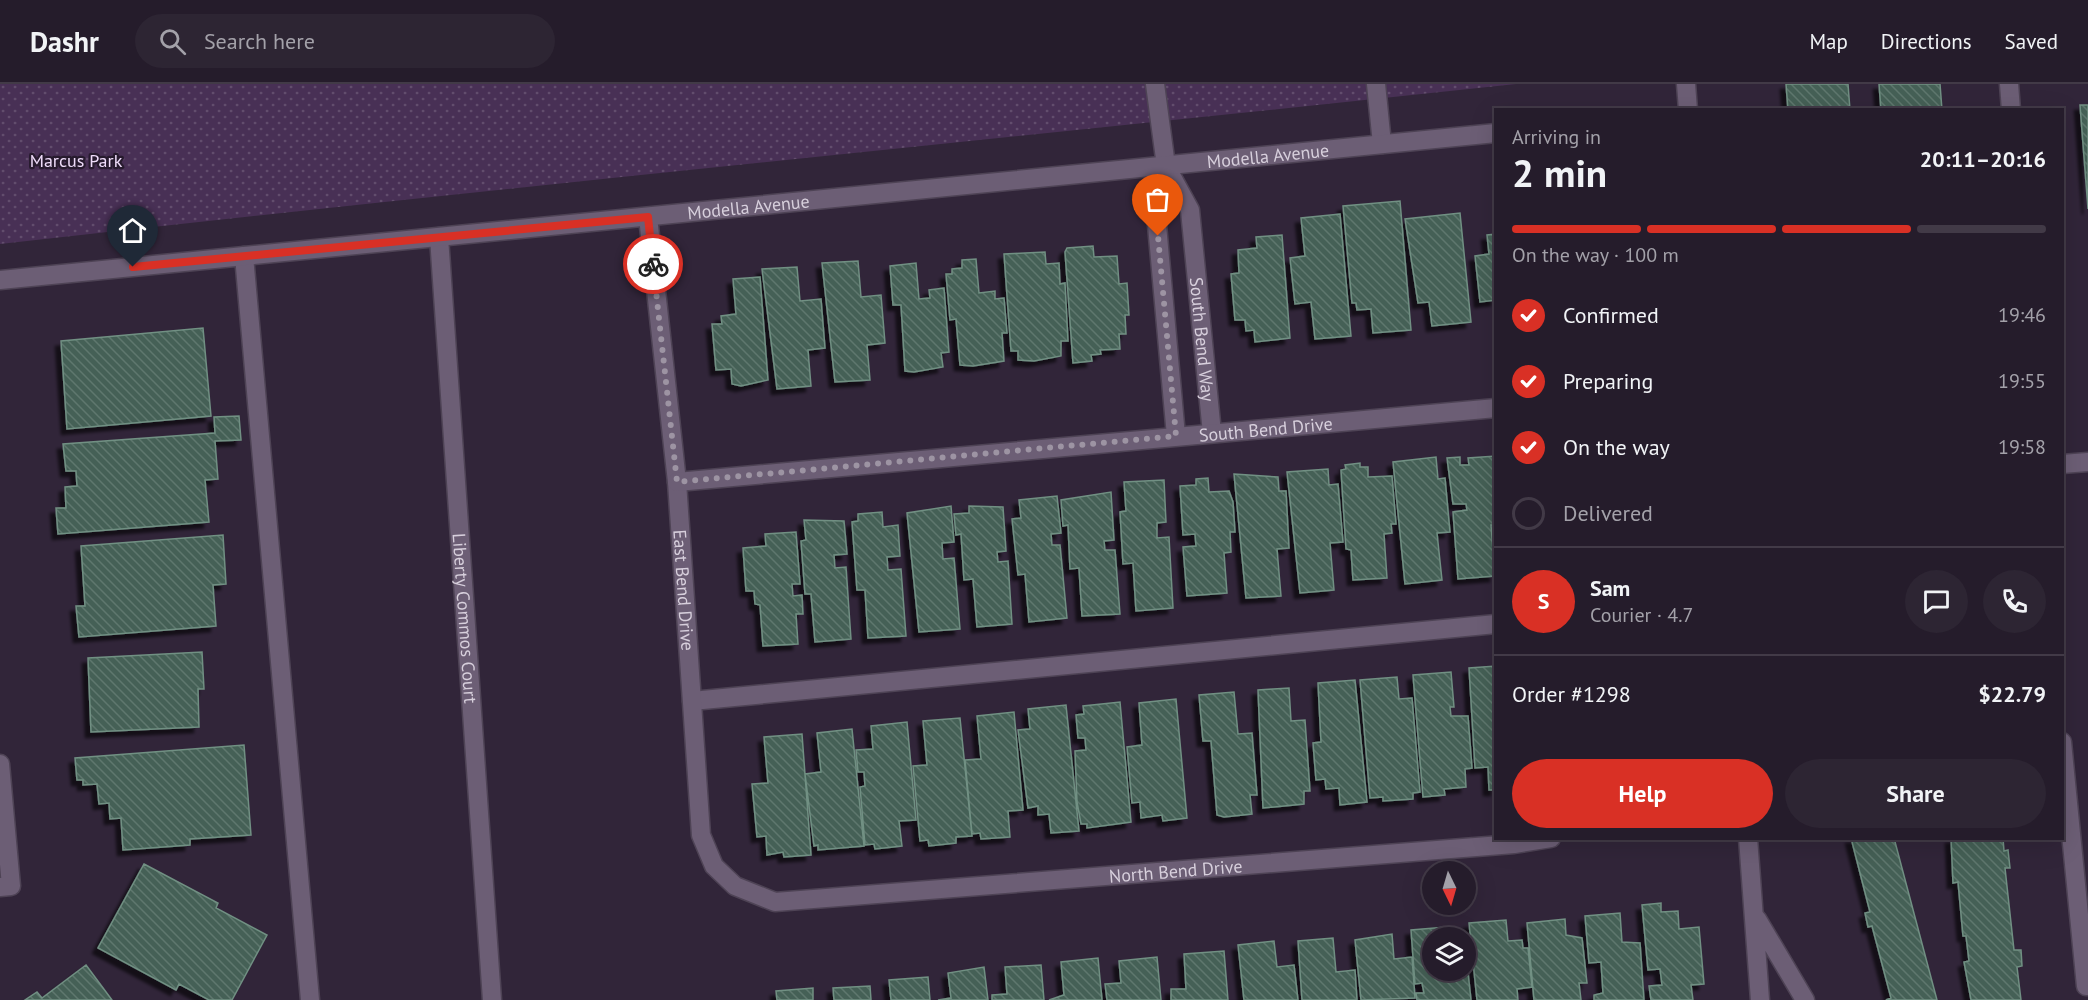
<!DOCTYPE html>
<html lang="en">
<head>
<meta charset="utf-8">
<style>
  body { margin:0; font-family:"PT Sans",sans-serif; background:#2d2533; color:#f1f3f6; height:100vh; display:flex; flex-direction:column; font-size:22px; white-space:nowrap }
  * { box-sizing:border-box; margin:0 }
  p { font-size:20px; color:#a3a1a9 }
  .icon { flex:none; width:33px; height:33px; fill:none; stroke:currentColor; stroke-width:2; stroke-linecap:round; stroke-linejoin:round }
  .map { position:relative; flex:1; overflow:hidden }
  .sheet { position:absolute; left:1494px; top:24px; width:570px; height:732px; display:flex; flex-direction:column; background:#251c2b; border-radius:0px; box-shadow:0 6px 24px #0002,0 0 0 2px #423a47 }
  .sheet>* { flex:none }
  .needle { width:39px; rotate:175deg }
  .tools { position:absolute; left:1422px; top:777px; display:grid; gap:12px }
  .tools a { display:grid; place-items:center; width:54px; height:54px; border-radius:50%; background:#251c2b; box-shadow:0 6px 24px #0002,0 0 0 2px #423a47; font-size:30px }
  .pin { position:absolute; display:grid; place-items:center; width:51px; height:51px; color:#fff; margin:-62px -26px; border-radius:50% 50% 50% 0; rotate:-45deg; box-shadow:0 0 6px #0007 }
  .pin .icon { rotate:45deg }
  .courier { position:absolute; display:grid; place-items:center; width:60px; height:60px; margin:-30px; border:4px solid #d93025; border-radius:50%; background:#fff; color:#222; box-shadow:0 2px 8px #0007 }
  .summary em { font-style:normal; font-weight:600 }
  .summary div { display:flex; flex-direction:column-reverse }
  .summary { display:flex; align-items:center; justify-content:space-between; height:102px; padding:0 18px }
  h1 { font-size:39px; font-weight:600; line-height:45px }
  .bar { display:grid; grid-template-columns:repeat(4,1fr); gap:9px 6px; align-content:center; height:72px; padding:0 18px }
  .bar i { height:8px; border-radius:4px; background:#423a47 }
  .bar .current { background:#d93025 }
  .bar p { grid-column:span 4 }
  .line { display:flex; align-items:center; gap:15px; padding:0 18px; border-top:2px solid #423a47 }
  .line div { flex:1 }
  .round { display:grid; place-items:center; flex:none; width:63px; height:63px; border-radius:32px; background:#2d2533 }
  ol { padding:0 18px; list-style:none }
  li { display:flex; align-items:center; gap:18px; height:66px }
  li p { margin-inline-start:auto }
  li .icon { padding:6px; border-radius:50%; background:#d93025; color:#fff; stroke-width:4 }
  li:last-child { color:#a3a1a9 }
  li i { width:33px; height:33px; border:3px solid #423a47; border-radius:50% }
  .button { display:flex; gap:12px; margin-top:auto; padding:12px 18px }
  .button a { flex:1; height:69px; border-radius:36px; background:#d93025; color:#fff; font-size:24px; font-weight:600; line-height:69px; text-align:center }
  .button a+a { background:#2d2533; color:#f1f3f6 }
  header { display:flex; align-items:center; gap:36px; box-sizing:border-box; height:84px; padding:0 30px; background:#251c2b; border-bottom:2px solid #423a47 }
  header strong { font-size:28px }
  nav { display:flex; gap:33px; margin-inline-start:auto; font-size:21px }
  .search { width:420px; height:54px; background:#2d2533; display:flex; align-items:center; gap:15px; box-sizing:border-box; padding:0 21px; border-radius:33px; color:#a3a1a9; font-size:22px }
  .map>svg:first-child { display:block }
  .park { fill:url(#park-dots) }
  .building { fill:url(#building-back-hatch); stroke:#719083; stroke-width:1.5; filter:url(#shadow) }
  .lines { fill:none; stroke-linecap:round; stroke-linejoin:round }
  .lane-casing { stroke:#4e4355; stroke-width:21 }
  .street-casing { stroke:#4e4355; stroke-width:21 }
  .secondary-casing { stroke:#4e4355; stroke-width:21 }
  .lane { stroke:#6c5e75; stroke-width:18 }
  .street { stroke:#6c5e75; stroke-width:18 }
  .secondary { stroke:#6c5e75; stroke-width:18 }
  .done { stroke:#9d94a3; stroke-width:6; stroke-dasharray:0 10.8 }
  .route { stroke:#d93025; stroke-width:8 }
  .labels { text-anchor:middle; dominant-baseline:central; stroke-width:4.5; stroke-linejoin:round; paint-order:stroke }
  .street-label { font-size:18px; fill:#d7cfdc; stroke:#271b2e }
  .park-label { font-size:18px; fill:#efdcfa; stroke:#271b2e }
</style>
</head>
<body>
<header>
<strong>Dashr</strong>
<div class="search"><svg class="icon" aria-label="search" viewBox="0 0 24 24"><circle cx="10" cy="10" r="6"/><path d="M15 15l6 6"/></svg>Search here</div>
<nav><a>Map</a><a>Directions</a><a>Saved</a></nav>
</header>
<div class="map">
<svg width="2088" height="916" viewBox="0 0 2088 916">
  <defs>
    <pattern id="park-dots" width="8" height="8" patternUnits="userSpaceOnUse" patternTransform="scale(1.5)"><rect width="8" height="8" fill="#483055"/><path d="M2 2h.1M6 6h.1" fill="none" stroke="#624d6d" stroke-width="1.8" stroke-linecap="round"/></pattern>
    <pattern id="building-back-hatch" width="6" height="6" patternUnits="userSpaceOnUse" patternTransform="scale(1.5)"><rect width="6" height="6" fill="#446156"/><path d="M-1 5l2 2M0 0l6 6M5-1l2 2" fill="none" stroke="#5e776e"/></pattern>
    <filter id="shadow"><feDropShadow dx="-5.5" dy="5.5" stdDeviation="1.5" flood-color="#0009"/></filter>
  </defs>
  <rect width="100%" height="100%" fill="#312539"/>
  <path class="park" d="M0,0h1516c-505,54 -1011,103 -1516,160z"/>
  <path class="building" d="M1786,0h62l2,26h-62z
    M1879,0h61l2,26h-61z
    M2080,21h8v104z
    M1400,117l11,129 -38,3 -2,-24 -14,1 -1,-7h-4l-9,-97z
    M1460,129l11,109 -39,4 -3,-24 -11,1 -13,-84z
    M1340,130l11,122 -36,3 -4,-37 -16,2 -5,-46 15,-2 -4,-38z
    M1496,150v66l-16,2 -5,-46 14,-2 -2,-19z
    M1282,151l8,103 -35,4 -1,-12 -8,1 -1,-11h-10l-4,-46 8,-1 -1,-23 19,-2 -1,-11z
    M1093,162l1,11 23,-1 2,28 8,-1 2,32h-4l1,19h-7l1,15 -20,1 1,4 -10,1 1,6 -19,2 -8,-111 2,-4z
    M1045,168l1,12 13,-1 1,21 5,-1 3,58h-7v15l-27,5 -16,-1v-9h-7l-7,-97z
    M976,175l3,34 16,-2v8l9,-1 3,35h-5l2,28 -31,5 -13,-1 -4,-46 -6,1 -4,-46h6v-5l10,-1v-8z
    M858,177l3,36 20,-2 4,48 -18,2 3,35 -35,2 -13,-119z
    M916,179l3,36 11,-1 -1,-8 15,-2 5,64 -8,1 2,14 -29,5 -9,-1 -4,-66h-8l-3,-39z
    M797,183l3,34 21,-2 4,49 -17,2 3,36 -34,3 -15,-120z
    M760,193l8,103 -27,6 -9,-2 -1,-15 -15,1 -4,-46h10l-1,-8 15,-2 -3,-35z
    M203,244l8,88 -144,13 -6,-88z
    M239,332l2,24 -26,1 3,38 -13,1 4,42 -151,12 -2,-26h10l-1,-21 12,-1 -1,-15h-10l-3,-27 152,-11 -1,-16z
    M1496,372v69h-5l4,51 -37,3 -5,-67 14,-2 -1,-6h-13l-6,-46 13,-1v8h9l-1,-7z
    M1436,373l2,22 7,-1 5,54 -13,1 5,47 -37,4 -12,-122z
    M1360,379v4h8v10l24,-1 4,48h-5l1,9 -8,1 3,44 -34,2 -2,-30 -5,-1 -5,-79 5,-1 -1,-4z
    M1328,385l1,16 9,-1 5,58 -13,1 4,47 -34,3 -13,-121z
    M1234,390l44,3 1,14h7l3,57 -12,1 4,47 -35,2z
    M1208,394l1,14 20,-1 4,11 2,30h-5l1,20 -7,1 3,40 -40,3 -4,-49 13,-1 -1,-12 -12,1 -3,-49 16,-1v-6z
    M1164,396l2,42 -9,1v15l12,-1 4,71 -37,3 -3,-48 -10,1 -3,-52 6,-1 -2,-29z
    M1111,408l3,48 -10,1 1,9h10l5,64 -38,2 -3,-48 -9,1 -2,-44 -5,1 -2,-26z
    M1057,412l4,37 -10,1 1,11h8l7,73 -38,4 -4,-48 -7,1 -6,-56 9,-1 -2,-18z
    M951,422l3,36 -12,1 1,16 11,-1 6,71 -41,3 -12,-119z
    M969,422l34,1 3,44 -9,1 1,10 10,-1 4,63 -35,3 -4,-48 -9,1 -3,-46 -5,1 -2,-21 15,-1z
    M882,428l1,15 15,-2 2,31 -13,1 1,13 13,-1 5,67 -38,2 -3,-48h-8l-5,-68 6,-1v-7z
    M804,436l40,1 3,33 -13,1 1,13 11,-1 5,72 -36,3 -4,-48h-6l-4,-53 5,-1z
    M796,448l4,52h-8l1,12 9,-1 1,19h-7l2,30 -35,2 -3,-41 -5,-1 -1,-13h-8l-3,-43 23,-2 -1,-12z
    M223,451l3,49 -13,1 3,41 -137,11 -3,-31h9l-4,-60z
    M202,568l2,37h-6l1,38 -108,5 -3,-74z
    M1496,582v124h-7l-1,-23 -13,1 -6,-100z
    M1451,588l3,35h-4l1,9h17l4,52 -7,1 1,18 -22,2 1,6 -22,2 -10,-122z
    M1397,593l2,22 13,-1 8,94 -7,1v6l-30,2v-4l-13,1 -10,-118z
    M1355,596l12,122 -27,3 -1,-17 -13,1 -1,-10 -9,1 -3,-37 8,-1 -3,-59z
    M1289,604l2,33 14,-1 5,71h-6v13l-41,4 -5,-118z
    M1234,608l4,42 14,-1 5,62h-7l2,19 -28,3 -7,-2 -6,-74h-8l-4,-46z
    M1176,615l11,119 -24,3 -1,-6 -21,3 -1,-16 -8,1 -5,-56 15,-2 -3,-42z
    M1120,618l11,120 -44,6v-4h-6l-4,-22 -2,-51 11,-1 -1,-12h-7l-2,-23 8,-1 -1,-8z
    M1066,621l13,126 -28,2 -2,-19 -11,1v-9l-10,2 -10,-78 12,-1 -2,-20z
    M1014,628l9,98 -15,1 2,26 -29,2 -1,-6 -8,1 -7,-74 16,-1 -4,-43z
    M960,634l12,118 -16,1v6l-27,3 -1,-6 -8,1 -7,-75 14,-1 -4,-44z
    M907,638l9,98 -17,1 3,25 -27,3 -1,-5 -9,1 -5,-58 5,-1 -1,-14h-6l-2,-22 17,-1 -2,-23z
    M852,645l12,117 -46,4v-5l-4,1 -9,-72 16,-2 -4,-39z
    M802,650l9,121 -27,2 -1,-5 -16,3 -1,-19 -9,1 -5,-53 16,-1 -4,-46z
    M244,661l7,90 -61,4v6l-67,5 -2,-32 -11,1 -1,-16 -10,1 -2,-20 -14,1v-5h-6l-2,-22z
    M1851,754h43l43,162h-51l5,-2 -19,-72 -4,1 -3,-14 5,-1z
    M1951,754h52l1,13 4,-1 2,18h-5l9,82h7l1,16 -5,1 4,33h-50l-7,-38 5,-1 -3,-25h-3l-5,-54 -5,1z
    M144,780l74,39 -2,5 51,27 -35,65h-23l-30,-16 -3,6 -78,-42z
    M1661,819v9l17,-1 1,18 20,-2 5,57 -13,1 2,15h-42l-2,-14 13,-1 -2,-16 -12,1 -6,-65z
    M1620,829l2,29 18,1 4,57h-50v-5l9,-2 -2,-31 -12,1 -4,-47z
    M1565,835l1,16 16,3 5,45h-8l2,17h-47l-7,-77z
    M1506,836l2,21 14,-1 1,8h5l4,39 -15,2 1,11h-41l-8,-77z
    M1446,843l1,11h-15v32h34l1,-7 4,37h-54l-1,-7h8l-2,-10 -7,1 -4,-54z
    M1392,850l2,25 18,-2 3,41 -54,2 -6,-60z
    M1333,854l3,34 19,-2 2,30h-55l-4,-59z
    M1274,857l3,26 17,-2 4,35h-54l-6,-55z
    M1224,867l4,49h-57v-11h15l-2,-35z
    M1157,873l4,43h-54l-2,-16 16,-1 -2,-22z
    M1098,874l4,42h-53l15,-5 -3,-33z
    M86,881l26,35h-87l12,-8 5,6z
    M1041,881l3,35h-52v-5l15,-1 -2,-27z
    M984,883l4,33h-50l13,-2 -3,-25z
    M928,893l2,23h-39l-2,-20z
    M870,902l1,14h-37l-1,-12z
    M813,904v12h-36l-1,-9z"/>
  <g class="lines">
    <g class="lane-casing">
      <path id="lane" d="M1155,0l11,82
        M1376,0l6,60
        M2009,0l2,26
        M244,172l66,744
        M2062,380l26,-2
        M692,617l804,-77
        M2062,658l24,244h2"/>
    </g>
    <g class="street-casing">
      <g id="street">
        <path id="s1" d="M1166,82l24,44 22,223"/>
        <path d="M1166,82l-10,48 20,222"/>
        <path id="s2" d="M648,133l29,265 24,353 13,31 21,20 40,16 739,-58 37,-6"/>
        <path id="s3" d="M439,153l53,763"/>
        <path id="s4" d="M0,196l1496,-147"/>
        <path id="s5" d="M677,398l819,-74"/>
        <path d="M0,680l11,122 -11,1"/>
      </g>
    </g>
    <g class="secondary-casing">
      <path id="secondary" d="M1686,0l2,26
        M1748,754l12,162
        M1757,835l48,81"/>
    </g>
    <use href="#lane" class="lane"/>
    <use href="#street" class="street"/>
    <use href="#secondary" class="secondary"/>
  </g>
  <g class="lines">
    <path class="done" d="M653,180l24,218 499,-46 -18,-200"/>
    <path class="route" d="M133,183l515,-50 5,47"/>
  </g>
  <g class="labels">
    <g class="street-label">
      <text stroke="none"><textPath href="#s4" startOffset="1274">Modella Avenue</textPath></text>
      <text stroke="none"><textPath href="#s4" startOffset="752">Modella Avenue</textPath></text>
      <text stroke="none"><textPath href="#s1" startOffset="180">South Bend Way</textPath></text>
      <text stroke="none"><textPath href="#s5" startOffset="591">South Bend Drive</textPath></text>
      <text stroke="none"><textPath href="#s2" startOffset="375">East Bend Drive</textPath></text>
      <text stroke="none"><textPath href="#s3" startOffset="382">Liberty Commos Court</textPath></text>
      <text stroke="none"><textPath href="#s2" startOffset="1128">North Bend Drive</textPath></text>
    </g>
    <g class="park-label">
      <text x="76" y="76">Marcus Park</text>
    </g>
  </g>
</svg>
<div class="tools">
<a><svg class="needle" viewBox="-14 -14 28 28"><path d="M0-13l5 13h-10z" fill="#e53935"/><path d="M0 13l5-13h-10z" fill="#a3a1a9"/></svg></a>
<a><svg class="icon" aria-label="layers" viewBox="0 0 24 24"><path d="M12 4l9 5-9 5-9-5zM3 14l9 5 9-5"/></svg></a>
</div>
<div class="pin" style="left:1158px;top:152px;background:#ea580c"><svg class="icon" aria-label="bag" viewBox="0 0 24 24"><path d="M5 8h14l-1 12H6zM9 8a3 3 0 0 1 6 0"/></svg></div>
<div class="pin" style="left:133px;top:183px;background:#1f2937"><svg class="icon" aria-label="home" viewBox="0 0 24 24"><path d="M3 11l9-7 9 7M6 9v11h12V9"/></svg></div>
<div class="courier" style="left:653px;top:180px"><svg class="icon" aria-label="bike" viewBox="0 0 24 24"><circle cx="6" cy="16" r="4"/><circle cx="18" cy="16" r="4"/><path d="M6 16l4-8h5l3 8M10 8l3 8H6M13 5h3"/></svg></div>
<section class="sheet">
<div class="summary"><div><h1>2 min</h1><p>Arriving in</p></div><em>20:11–20:16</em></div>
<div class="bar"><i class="current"></i><i class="current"></i><i class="current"></i><i></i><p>On the way · 100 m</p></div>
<ol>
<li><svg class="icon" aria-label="check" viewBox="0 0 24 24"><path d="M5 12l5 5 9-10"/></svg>Confirmed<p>19:46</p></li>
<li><svg class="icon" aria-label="check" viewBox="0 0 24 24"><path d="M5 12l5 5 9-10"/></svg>Preparing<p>19:55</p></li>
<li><svg class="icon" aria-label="check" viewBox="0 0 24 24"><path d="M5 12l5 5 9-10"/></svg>On the way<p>19:58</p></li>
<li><i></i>Delivered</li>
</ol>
<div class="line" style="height:108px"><b class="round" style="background:#d93025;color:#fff">S</b><div><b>Sam</b><p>Courier · 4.7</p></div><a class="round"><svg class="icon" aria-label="chat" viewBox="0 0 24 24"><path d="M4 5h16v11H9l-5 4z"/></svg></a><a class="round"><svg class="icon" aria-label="phone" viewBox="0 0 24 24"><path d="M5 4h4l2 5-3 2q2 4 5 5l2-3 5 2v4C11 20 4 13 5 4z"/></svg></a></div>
<div class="line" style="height:78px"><div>Order #1298</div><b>$22.79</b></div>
<div class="button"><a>Help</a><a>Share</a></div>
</section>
</div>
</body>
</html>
